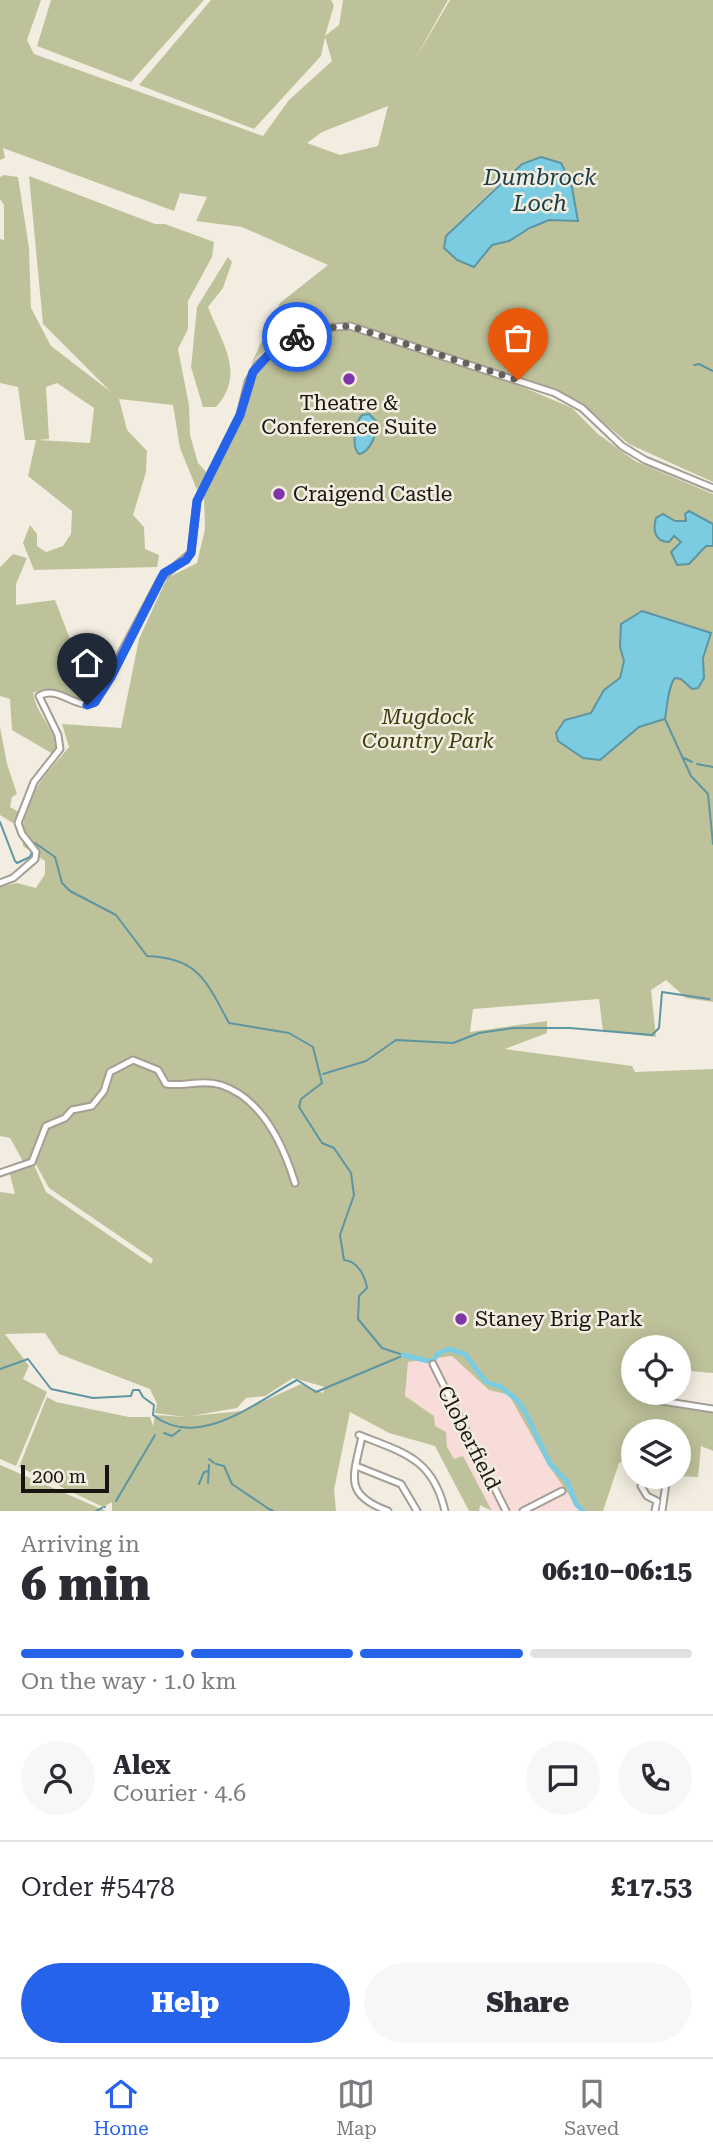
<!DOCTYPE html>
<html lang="en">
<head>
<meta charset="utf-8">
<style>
  body { margin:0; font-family:"Roboto Serif",serif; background:#f7f7f7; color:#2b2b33; height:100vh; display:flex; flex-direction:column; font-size:26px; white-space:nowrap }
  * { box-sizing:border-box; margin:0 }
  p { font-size:23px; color:#7c7c81 }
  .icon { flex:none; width:38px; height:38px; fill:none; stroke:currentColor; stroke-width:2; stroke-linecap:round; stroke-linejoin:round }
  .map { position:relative; height:1511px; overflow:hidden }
  .drawer { display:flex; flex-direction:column; background:#fff; flex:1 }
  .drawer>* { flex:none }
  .tools { position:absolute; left:621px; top:1335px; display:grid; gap:14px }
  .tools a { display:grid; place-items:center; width:70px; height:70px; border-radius:50%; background:#fff; box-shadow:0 4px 18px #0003; font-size:35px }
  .scale { position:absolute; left:21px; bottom:18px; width:88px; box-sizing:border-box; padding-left:7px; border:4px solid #181511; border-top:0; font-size:19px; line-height:24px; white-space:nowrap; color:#181511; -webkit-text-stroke:5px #f3ede1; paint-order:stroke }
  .pin { position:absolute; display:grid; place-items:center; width:60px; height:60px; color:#fff; margin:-72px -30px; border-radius:50% 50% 50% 0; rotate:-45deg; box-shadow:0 0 7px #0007 }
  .pin .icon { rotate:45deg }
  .courier { position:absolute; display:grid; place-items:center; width:70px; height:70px; margin:-35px; border:5px solid #2563eb; border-radius:50%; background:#fff; color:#222; box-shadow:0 2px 9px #0007 }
  .summary em { font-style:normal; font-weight:800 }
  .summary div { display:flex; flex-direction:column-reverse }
  .summary { display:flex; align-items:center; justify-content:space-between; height:119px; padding:0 21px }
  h1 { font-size:46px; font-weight:800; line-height:52px }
  .bar { display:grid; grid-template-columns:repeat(4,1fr); gap:10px 7px; align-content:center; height:84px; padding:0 21px }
  .bar i { height:9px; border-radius:5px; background:#e1e1e2 }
  .bar .on { background:#2563eb }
  .bar p { grid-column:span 4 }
  .line { display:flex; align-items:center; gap:18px; padding:0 21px; border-top:2px solid #e1e1e2 }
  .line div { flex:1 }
  .round { display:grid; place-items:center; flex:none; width:74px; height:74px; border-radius:37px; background:#f7f7f7 }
  .primary-button { display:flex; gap:14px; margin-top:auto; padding:14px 21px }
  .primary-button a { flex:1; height:80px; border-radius:42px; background:#2563eb; color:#fff; font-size:28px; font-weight:800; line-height:80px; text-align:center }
  .primary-button a+a { background:#f7f7f7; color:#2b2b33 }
  .tab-bar { display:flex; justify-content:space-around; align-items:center; height:98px; border-top:2px solid #e1e1e2; background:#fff; font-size:19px; color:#7c7c81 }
  .tab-bar a { display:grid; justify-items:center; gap:4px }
  .tab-bar .on { color:#2563eb }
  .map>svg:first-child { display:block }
  .industrial { fill:#f7dcda }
  .green { fill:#bec29a; fill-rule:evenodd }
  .water { fill:#7bcce0; stroke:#5d95a2; stroke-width:2 }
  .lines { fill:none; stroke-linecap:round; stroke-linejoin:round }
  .stream { stroke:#5d95a2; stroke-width:2 }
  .river { stroke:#7bcce0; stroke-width:5 }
  .minor-casing { stroke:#a59e94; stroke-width:9 }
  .minor { stroke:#fff; stroke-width:5 }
  .done { stroke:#65615a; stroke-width:7; stroke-dasharray:0 12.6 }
  .route { stroke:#2563eb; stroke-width:9 }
  .poi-dot { fill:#7e36a9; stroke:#f3ede1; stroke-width:2.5 }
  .labels { text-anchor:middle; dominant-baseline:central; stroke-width:5; stroke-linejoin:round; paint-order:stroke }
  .poi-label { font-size:21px; fill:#181511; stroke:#f3ede1; text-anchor:start }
  .park-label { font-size:21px; font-style:italic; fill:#3a3d0b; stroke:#f3ede1 }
  .street-label { font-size:21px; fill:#181511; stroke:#f3ede1 }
  .water-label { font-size:23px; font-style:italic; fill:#173e46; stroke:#f3ede1 }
</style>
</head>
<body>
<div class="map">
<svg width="713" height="1511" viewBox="0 0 713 1511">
  <rect width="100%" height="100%" fill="#f3ede1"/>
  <path class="industrial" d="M453,1356l36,34 20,5 38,68 33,48h-88l-29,-55 -9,4 -7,-13 -2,-15 -10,-6 -30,-30 3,-34z"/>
  <path class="green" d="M0,0h41l-14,40 7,14 229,82 26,-36 43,-39 -7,-24 -4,19 -67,73 -115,-44 72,-85h120l3,5 -9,31 14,-11 4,-25h105l-34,61 36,-61h263v482l-84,-38 -48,-41 -27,-14 -204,-66c-35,-3 -77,15 -99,41l29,-61 48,-38 -86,-38 -46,-6 11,-24 -27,-4 -6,18 -171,-63 2,10 -5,2zM388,106l-10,40 -38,9 -33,-12 15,-11zM506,177l72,44 -29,-2 -40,22 -17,4 -42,-14z
    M51,0h153l-73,82 -94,-36z
    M4,175l14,2 11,71 2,60 20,38 60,46 -68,-68 -14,-148 126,48h10l49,18 -2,15 -24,44v28l-10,20 11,56 1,30 8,28 9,10 -10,17 -17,-42 -7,-43 -54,-6 8,31 20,21 -1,21 -13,43 11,12 1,22 14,6 -2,12 -123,3 -11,-27 7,-18 7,9v12l9,6 17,-6 8,-12 1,-23 -44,-35 8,-36h-11l-7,-53 -18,-4v-144l4,1v-35l-4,-6v-22zM57,383l37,25 -4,35 -52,-3 11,-1 -3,-52z
    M228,257l4,5 -9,26 -15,19c14,36 38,67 8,100h-13l-12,-40 6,-60z
    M342,328l155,48 75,32 26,26 37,27 78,33v508l-27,-4 -20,-18 -15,10 5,47 -53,-6 -4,-32 -126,10 -3,23 77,-11v12l-42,16 127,17 3,6 78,-3v304l-34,-3v-22h-45v45h8l12,9 59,10v39l-12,-5 -3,31 -19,-1v-44h-45l-1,22 -14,9 -16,48h-23l-33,-48 -38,-68 -20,-5 -37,-34 -44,6 -3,34 29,20 1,10 11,6 1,15 7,12 9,-3 29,55 -12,-6 -1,6h-10l-34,-65 -46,-13 -39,-21 -16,78 2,21h-224v-9l-9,5 -84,-40 28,-70 9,5 73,15h21l3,9 2,-11 30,2 -30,-4 2,-9 -7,-15 -91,-35 -14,-21 -40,1 24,32 -6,13 24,13 -31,74 -16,-7v-267l15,2 -6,-23 25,-6 12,27 105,72 2,-5 -104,-71 -15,-27 15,-36 15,-9 -18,8 -16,37 -6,2 -14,-25 -10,-2v-249l17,-4 19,5 9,-14v-13l-22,-15c-4,-45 18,-66 46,-99l-7,-23 59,4 18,-89 28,-61 30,-15 8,-34 -1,-32 37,-82 13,-38 10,-17 21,-15zM293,1378l32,9 -2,6 -22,-9 -59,27 -51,5 46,-8 9,-10 19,-2z
    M13,554l14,4 -11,26v21l39,-5 23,60 29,-1 -7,35 -11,10c-14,-7 -40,-20 -56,-11 3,22 23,35 24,58l-4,3 -41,-24 -2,-31 -10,-3v-129z
    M0,727l7,37 10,30 -5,3 -2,10 9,5 -6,11 -13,-8z
    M0,1465l106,46h-106z"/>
  <path class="water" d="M541,157l20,6 10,19 7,39 -29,-1 -19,8 -21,13 -17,4 -18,22 -17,-7 -13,-12 2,-12 76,-72z
    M369,414l8,8c0,10 -6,30 -18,32 -8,-7 -4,-31 3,-39z
    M689,511l24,13v22h-7l-17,18 -12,1 -6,-13 10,-10 -7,-6 -5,6c-15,0 -16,-13 -13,-24l7,-4 12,7h11l-1,-7z
    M642,611l69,22 -8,25 1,20 -6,10 -6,1 -11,-10 -6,-1c-7,8 -8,30 -10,41l-26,8 -39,33 -17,-2 -25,-17 -2,-8 9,-13 26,-7 13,-23 16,-12 4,-17 -4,-14 1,-23z"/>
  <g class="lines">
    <path class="stream" d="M694,365l5,-1 14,7
      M665,719l26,57 17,18 5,50
      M684,758l8,4
      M697,764l16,3
      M0,822l15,39 2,2 13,-6 5,-14 20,14 7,26 8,8 46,24 31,41c52,2 59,25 82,67l60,10 24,14 9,36 -21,16 -2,8 23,36 12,5 17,25 3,22 -14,40 4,25c13,1 21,15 23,28l-8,8 -1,23 24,29 21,7
      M323,1074l43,-13 30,-21 57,3 26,-10 35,-5h56l82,7 7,-7 3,-36 47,7
      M0,1369l28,-10 23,30 42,9 38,-2 2,-6h6l4,7 11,8 -1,10c45,36 103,-13 144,-35l19,12 86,-36
      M164,1433l8,3 8,-6
      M209,1459l5,4
      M216,1464l8,2 8,18 34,23
      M208,1483l1,-18
      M199,1484l5,-12 4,-1
      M116,1501l39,-66
      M104,1507h1
      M267,1508l6,3
      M96,1511l6,-3"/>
    <path class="river" d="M403,1355l30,7 4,-8 12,-5 16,5 21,28 15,5 16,13 9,13 24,51 17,17 9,23 7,7"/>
    <g class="minor-casing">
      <path id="minor" d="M0,883l13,-5 22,-19 1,-7 -14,-18 -4,-11 16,-41 26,-33 -2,-14 -19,-39c19,-12 39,16 56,6l66,-124 30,-25 6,-52 43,-86 8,-33 9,-17 18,-17 21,-10 27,-10 27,-2 205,67 27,15 40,38 23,14 68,28
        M0,1173l32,-11 14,-36 19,-8 7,-8 20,-4 12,-15 6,-19 23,-12 25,10 8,14c17,3 37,-5 55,1 40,13 62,59 74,98
        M632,1359l2,3
        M433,1364l73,147
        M645,1393l10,7 58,9
        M359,1435c46,18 74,24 86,76
        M362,1436c-8,40 -20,58 26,75
        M356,1466l45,18 16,27
        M645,1477l-4,9 6,10 10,5 -2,10
        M523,1511l39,-20
        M662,1511l4,-28"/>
    </g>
    <use href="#minor" class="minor"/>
  </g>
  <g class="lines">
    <path class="done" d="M297,337l26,-9 27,-2 168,54"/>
    <path class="route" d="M87,705l8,-3 16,-25 53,-104 22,-13 5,-7 6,-52 43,-86 13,-43 22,-24 22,-11"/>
  </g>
  <g class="poi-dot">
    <circle cx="349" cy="379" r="7"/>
    <circle cx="279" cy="494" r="7"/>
    <circle cx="461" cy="1319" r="7"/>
  </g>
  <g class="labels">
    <g class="poi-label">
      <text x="349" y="403" text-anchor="middle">Theatre &amp;<tspan x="349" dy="24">Conference Suite</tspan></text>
      <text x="293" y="494">Craigend Castle</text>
      <text x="475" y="1319">Staney Brig Park</text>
    </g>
    <g class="park-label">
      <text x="428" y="717">Mugdock<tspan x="428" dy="24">Country Park</tspan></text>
    </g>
    <g class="street-label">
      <text transform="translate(469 1438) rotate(63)">Cloberfield</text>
    </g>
    <g class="water-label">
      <text x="540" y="177">Dumbrock<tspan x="540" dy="26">Loch</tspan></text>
    </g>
  </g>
</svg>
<div class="tools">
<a><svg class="icon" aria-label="locate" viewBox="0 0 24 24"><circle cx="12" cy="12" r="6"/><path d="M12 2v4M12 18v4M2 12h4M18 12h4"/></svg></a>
<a><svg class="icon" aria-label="layers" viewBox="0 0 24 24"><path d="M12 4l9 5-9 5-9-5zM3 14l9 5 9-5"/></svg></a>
</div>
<div class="scale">200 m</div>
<div class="pin" style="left:518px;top:380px;background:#ea580c"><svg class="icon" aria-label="bag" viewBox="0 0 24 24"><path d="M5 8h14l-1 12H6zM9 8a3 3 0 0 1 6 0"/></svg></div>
<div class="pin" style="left:87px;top:705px;background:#1f2937"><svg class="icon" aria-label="home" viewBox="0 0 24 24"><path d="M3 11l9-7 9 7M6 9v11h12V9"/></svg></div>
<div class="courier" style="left:297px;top:337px"><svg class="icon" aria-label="bike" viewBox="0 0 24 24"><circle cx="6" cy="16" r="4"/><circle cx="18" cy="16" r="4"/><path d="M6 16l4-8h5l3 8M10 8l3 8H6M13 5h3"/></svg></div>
</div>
<section class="drawer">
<div class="summary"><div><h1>6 min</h1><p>Arriving in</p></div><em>06:10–06:15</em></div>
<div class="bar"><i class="on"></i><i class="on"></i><i class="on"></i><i></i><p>On the way · 1.0 km</p></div>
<div class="line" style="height:126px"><a class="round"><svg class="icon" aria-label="person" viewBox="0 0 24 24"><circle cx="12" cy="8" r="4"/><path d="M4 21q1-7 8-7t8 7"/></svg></a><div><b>Alex</b><p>Courier · 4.6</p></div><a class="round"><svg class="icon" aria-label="chat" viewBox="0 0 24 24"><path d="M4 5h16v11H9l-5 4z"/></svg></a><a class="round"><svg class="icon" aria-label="phone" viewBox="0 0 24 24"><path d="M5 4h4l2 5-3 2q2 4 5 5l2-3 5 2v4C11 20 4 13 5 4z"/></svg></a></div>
<div class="line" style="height:91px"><div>Order #5478</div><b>£17.53</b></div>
<div class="primary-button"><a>Help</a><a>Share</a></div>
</section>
<nav class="tab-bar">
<a class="on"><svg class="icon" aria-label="home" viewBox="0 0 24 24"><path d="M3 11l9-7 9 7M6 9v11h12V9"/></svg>Home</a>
<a><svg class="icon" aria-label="map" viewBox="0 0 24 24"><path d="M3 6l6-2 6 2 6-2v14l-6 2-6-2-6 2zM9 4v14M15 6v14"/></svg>Map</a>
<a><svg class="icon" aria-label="saved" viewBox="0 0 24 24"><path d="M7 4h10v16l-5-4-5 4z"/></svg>Saved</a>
</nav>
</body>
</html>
